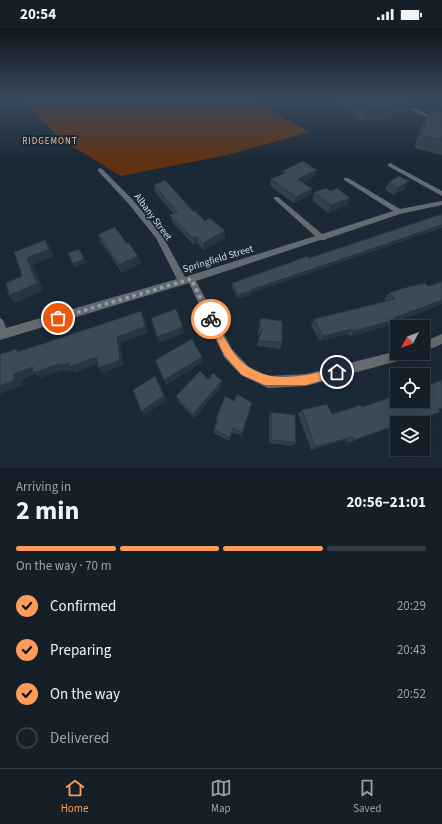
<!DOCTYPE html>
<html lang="en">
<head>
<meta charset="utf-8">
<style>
  body { margin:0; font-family:"Source Sans 3",sans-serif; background:#212c34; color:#f1f3f6; height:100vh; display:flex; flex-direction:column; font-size:15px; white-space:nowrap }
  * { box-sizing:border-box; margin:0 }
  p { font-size:13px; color:#9da2a8 }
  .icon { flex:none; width:22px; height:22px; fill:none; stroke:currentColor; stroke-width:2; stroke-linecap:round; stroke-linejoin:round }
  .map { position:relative; height:440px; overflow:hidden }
  .details { display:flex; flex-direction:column; background:#141f28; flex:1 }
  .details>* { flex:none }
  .needle { width:26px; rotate:229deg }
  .fabs { position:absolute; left:390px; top:292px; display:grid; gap:8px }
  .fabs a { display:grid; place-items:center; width:40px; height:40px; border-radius:0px; background:#141f28; box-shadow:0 4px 16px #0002,0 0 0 1px #333d45; font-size:20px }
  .pin { position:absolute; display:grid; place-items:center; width:34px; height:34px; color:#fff; margin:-17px; border:2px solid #fff; border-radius:50%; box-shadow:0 1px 4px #0007 }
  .courier { position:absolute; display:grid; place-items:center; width:40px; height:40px; margin:-20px; border:3px solid #fe9b59; border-radius:50%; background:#fff; color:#222; box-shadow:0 1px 5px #0007 }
  .head em { font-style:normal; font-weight:700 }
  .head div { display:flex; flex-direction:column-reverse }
  .head { display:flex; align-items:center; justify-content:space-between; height:68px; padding:0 16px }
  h1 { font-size:26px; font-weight:700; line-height:30px }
  .bar { display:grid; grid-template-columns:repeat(4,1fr); gap:6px 4px; align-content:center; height:48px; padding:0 16px }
  .bar i { height:5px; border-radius:3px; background:#333d45 }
  .bar .on { background:#fe9b59 }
  .bar p { grid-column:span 4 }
  ol { padding:0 16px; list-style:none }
  li { display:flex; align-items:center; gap:12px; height:44px }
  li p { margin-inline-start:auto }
  li .icon { padding:4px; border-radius:50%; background:#fe9b59; color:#111; stroke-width:4 }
  li:last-child { color:#9da2a8 }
  li i { width:22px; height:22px; border:2px solid #333d45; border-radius:50% }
  .status { display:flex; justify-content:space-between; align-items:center; height:28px; padding:0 20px; background:#141f28; direction:ltr }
  .status svg { height:11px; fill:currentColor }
  .tab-bar { display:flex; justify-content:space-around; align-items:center; height:56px; border-top:1px solid #333d45; background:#141f28; font-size:11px; color:#9da2a8 }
  .tab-bar a { display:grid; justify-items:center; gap:2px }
  .tab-bar .on { color:#fe9b59 }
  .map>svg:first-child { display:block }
  .green { fill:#603211 }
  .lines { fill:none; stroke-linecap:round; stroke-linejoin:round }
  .service { fill:#636b71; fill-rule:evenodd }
  .minor { fill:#636b71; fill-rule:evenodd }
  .wall { fill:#32404b }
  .shaded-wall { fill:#29343d }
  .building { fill:#3a4a57; stroke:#29343d }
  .route { fill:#fe9b59 }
  .done { stroke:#929da7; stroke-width:4; stroke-dasharray:0 7.2 }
  .labels { text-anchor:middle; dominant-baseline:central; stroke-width:4; stroke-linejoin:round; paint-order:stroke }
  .far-neighbourhood-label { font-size:9px; letter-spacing:1px; fill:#f6be9b; stroke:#1b2936 }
  .street-label { font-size:10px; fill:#d2dce4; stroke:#1b2936 }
</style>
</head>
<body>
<div class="status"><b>20:54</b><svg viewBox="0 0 49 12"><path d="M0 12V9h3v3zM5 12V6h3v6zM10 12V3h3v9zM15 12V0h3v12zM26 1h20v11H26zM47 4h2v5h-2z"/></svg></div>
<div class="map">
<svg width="442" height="440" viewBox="0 0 442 440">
  <rect width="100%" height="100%" fill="#1b2936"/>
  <path class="green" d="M22,72h229l59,32 -83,23 -106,21 -59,-36z"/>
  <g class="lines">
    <path class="service" d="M396,72h4l22,12 20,8v3l-22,-9z"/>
    <path class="minor" d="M390,135l52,28v5l-54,-30v-2z
      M100,140l2,1 30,30 30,36 23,42 130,-41 -41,-37v-2h4l44,37 71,-23 -49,-31v-2h4l52,31 42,-8v4l-42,9 -74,25 -1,1h-5l-124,41 36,68 17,18 19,9 38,-2 91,-23v2h16l-1,4 -106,29 -38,2 -27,-13 -17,-18 -35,-74 -189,57v-22l3,2 3,8 171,-49 -21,-41 -28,-35 -30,-32v-2z
      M442,306v10l-19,8v-10z"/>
  </g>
  <path class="wall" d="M333,72h76v16l-46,6z
    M430,82l12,4v41l-28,-7 9,-26z
    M317,142l-2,6 -12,7 9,6 -2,6 -16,8 -24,-17 1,-7 11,-5v-3z
    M409,153l-5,8 -10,6 -9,-5 4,-8z
    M154,157l39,26 12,10 20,10v7l-21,12 -7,-7 -3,2 -22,-23 -2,-7 3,-2 -18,-21z
    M314,164l33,13 -19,8 -16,-13z
    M98,206l43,29 -19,10 -21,-31z
    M442,254v22l-48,18 -4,3 -40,12 -2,-3 -28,7 -9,-16 3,-6 72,-18 -2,-2 5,-6 39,-7z
    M232,255l19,10v2l-13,4 -6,-12z
    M260,290l22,25 -2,6 -23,-3 3,-11 -2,-1 1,-9z
    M208,351l14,7 -28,32 -16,-17 -2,-5z
    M442,352v29l-4,1 -7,6 -20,7h-3l-1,-1 -10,1v2l-49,18 -1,-3 -36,10 -13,-36 4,-4 30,4 30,-7z
    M234,373l18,2 -11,33 -8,-4 -4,9 -15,-8v-4l2,-6v-4z
    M271,384l25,31 -3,3 -24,-3v-27z"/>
  <path class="shaded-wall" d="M415,75l-6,13 -46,6 5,-12z
    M317,142l-2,6 -19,10 2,-7z
    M409,153l-5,8 -10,6 4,-7z
    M312,161l-2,6 -16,8 2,-6z
    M350,170l-3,7 -19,8 3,-8z
    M442,197v3l-191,65v2l-13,4v-4l13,-5z
    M225,203v7l-21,12 -1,-7z
    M196,208l1,7 -3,2 -1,-7z
    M45,212l5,7 4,9 -21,9 10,25 -27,13 -7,-7 28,-13 -10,-25z
    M138,228l3,7 -19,10 -3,-8z
    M84,231l2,3 -11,6 -2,-4z
    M442,272v4l-48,18 -4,3 -40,12 4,-6z
    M141,283l3,7 4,15 -28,10 4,22 -21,8 -5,-5 19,-31z
    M183,299l1,6 -25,10 -2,-6z
    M352,301l-4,5 -28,7 3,-5z
    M97,329l4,6 -26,10 -4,-3 -6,2 -2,-2 -23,8 -5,-4 -12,5 -1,7 -22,8v-8l14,-12 19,-7 36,-4z
    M202,329l1,5 -37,23 -2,-5z
    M155,348l12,25 -23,14 -3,-4z
    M222,353v5l-28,32 -1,-4z
    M440,384l-9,4 -21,7 7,-3z
    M397,397l-49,18 6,-3z
    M353,409l-6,3 -36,10 4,-3z"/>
  <path class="building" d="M353,72h56l6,3 -47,7z
    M430,82l12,4v26l-21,-5z
    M303,133l14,9 -19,9 14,10 -16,8 -25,-18 14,-6 -3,-2z
    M399,148l10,5 -11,7 -9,-6z
    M165,152l28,31h2l10,10 5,-3 15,13 -22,12 -7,-7 -3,2 -23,-23 7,-3 -23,-27z
    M326,160l4,3 7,-3 13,10 -19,7 -17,-13z
    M442,186v11l-191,65v1l-13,4 -6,-12 76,-27 1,2z
    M115,199l12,17 2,-1 9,13 -19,9 -21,-31z
    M45,212l4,9 -22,9 10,25 -28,13 -3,-13 16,-7 -8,-24z
    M79,221l5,10 -11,5 -5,-11z
    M442,254v18l-48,18 1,2 -41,11 -2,-2 -29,7 -9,-17 81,-20 -6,-6 15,-5 21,-5 3,3z
    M176,281l7,18 -26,10 -6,-19z
    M141,283l4,16 -28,10 3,23 -22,8 -1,-11 -28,10v-4l-10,3v-2l-26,9v-6l-19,7v7l-14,5v-32l17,-5v3l31,-10z
    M260,290l22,3v22l-24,-3 5,-11 -3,-2z
    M192,311l10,18 -38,23 -9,-20z
    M200,343l8,8 5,-6 9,8 -29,33 -17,-18z
    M155,348l9,20 -23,15 -8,-21z
    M442,352v28l-4,1 2,3 -23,8 -1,-2 -15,5h-4v2l-43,15 -1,-3 -38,10 -13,-37 25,-6 5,10 29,-9 1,2 35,-12v6h26v-14z
    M237,366l15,9 -10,30 -9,-5 -3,10 -16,-9 4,-9 -2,-1 9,-23 9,5z
    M271,384l24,3 1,28 -25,-3z"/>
  <linearGradient id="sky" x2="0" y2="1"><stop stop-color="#0f171e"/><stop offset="0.54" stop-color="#39495d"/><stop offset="1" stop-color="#39495d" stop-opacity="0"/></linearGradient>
  <rect width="442" height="133" fill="url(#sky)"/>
  <path class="route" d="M211,287l3,1c5,11 10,23 17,33 26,39 68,29 106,19l5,4 -2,3 -34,10h-41l-23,-10 -17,-19 -18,-37z"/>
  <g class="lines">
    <path class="done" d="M58,290l133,-39 20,40"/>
  </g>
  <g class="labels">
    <g class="far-neighbourhood-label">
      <text x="50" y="113">RIDGEMONT</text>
    </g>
    <g class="street-label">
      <text transform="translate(153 189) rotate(53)">Albany Street</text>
      <text transform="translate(218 231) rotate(-17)">Springfield Street</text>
    </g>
  </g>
</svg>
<div class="fabs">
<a><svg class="needle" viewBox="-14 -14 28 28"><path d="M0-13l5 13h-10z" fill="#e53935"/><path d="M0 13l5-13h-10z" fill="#9da2a8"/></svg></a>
<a><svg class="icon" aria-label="locate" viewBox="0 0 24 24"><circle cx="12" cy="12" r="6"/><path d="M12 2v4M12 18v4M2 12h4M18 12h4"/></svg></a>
<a><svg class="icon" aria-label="layers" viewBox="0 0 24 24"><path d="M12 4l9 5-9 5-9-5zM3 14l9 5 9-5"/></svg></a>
</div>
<div class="pin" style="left:58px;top:290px;background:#ea580c"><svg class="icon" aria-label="bag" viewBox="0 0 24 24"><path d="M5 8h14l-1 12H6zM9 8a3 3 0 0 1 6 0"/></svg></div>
<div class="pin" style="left:337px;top:344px;background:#1f2937"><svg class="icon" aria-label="home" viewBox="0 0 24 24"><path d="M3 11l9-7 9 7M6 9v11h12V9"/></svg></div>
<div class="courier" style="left:211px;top:291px"><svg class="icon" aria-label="bike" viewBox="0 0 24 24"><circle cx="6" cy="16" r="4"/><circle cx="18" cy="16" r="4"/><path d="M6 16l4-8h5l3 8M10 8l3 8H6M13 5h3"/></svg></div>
</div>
<section class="details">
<div class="head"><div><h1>2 min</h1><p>Arriving in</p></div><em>20:56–21:01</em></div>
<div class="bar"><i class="on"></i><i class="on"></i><i class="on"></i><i></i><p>On the way · 70 m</p></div>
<ol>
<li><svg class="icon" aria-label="check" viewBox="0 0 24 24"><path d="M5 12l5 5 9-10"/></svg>Confirmed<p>20:29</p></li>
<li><svg class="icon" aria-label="check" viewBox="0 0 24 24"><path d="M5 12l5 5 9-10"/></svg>Preparing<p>20:43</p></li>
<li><svg class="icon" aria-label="check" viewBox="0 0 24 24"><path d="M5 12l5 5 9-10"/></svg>On the way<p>20:52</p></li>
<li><i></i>Delivered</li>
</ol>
</section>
<nav class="tab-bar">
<a class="on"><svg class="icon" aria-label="home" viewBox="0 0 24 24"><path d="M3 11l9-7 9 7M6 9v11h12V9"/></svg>Home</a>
<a><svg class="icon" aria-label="map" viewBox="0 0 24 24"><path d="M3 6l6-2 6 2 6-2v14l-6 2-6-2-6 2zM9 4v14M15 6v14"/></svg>Map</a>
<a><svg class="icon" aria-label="saved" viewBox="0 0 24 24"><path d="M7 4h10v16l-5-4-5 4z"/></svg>Saved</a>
</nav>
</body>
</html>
